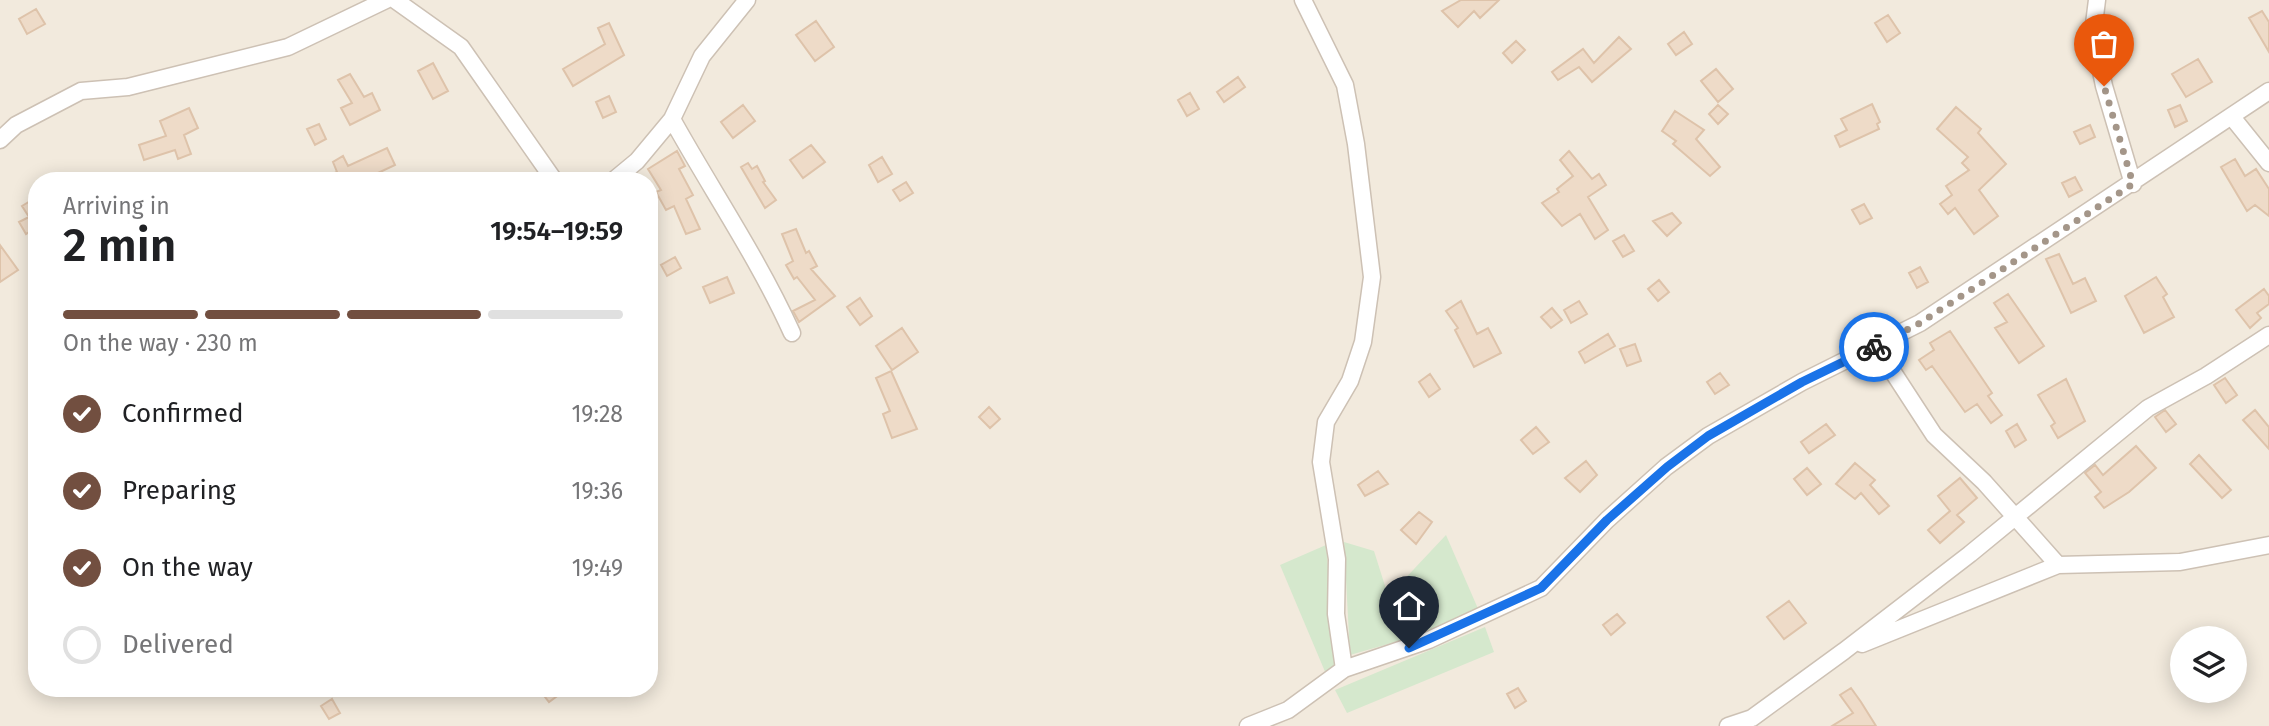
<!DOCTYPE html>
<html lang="en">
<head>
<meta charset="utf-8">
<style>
  body { margin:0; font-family:"Fira Sans",sans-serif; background:#f2f2f2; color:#202124; height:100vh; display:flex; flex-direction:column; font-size:26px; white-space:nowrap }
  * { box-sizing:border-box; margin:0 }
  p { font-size:23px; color:#757577 }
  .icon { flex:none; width:38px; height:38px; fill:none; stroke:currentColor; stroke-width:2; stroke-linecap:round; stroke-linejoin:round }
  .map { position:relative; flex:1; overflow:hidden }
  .drawer { position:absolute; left:28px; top:172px; width:630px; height:525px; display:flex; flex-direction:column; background:#fff; border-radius:28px; box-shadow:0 4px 18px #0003 }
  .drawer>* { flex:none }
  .controls { position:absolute; left:2170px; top:626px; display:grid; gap:14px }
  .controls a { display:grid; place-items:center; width:77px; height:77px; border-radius:50%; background:#fff; box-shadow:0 4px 18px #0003; font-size:35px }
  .pin { position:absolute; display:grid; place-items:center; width:60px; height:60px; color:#fff; margin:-72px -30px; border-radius:50% 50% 50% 0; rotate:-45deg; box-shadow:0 0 7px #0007 }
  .pin .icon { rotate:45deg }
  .courier { position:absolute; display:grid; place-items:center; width:70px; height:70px; margin:-35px; border:5px solid #1a73e8; border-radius:50%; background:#fff; color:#222; box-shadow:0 2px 9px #0007 }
  .headline em { font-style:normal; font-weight:600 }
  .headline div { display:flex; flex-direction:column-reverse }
  .headline { display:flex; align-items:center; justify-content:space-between; height:119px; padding:0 35px }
  h1 { font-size:46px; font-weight:600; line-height:52px }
  .bar { display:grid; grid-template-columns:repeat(4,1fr); gap:10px 7px; align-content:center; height:84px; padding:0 35px }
  .bar i { height:9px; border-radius:5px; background:#e0e0e0 }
  .bar .current { background:#724f40 }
  .bar p { grid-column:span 4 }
  ol { padding:0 35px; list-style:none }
  li { display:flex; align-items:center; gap:21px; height:77px }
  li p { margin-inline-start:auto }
  li .icon { padding:7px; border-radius:50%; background:#724f40; color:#fff; stroke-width:4 }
  li:last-child { color:#757577 }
  li i { width:38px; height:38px; border:4px solid #e0e0e0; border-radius:50% }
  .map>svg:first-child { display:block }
  .residential { fill:#f2eadd; fill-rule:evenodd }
  .green { fill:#d5e8cd }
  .building { fill:#eedbc8; stroke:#dec3aa; stroke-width:2 }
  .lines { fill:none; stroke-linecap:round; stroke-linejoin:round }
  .street-casing { stroke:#cdc1b4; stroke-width:19 }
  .street { stroke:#fff; stroke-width:16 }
  .done { stroke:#a49689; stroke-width:7; stroke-dasharray:0 12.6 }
  .route { stroke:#1a73e8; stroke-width:9 }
</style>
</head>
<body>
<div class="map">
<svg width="2269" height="726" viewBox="0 0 2269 726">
  <rect width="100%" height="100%" fill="#fbf7ee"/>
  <path class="residential" d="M0,0h2269v726h-2269zM37,180h612v508h-612zM2182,639h53v52h-53z"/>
  <path class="green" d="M1446,535l33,76 -68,30 -12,-56z
    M1344,542l30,9 28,89 -52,15z
    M1326,545l11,122 -11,7 -46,-109z
    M1485,627l9,25 -147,61 -12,-23z"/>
  <path class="building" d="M1461,0h38l-19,18 -6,-7 -16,16 -16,-16z
    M36,9l9,15 -18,10 -8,-15z
    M2262,11l7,11v30l-20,-34z
    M1888,15l12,18 -13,9 -12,-19z
    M816,21l18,26 -19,14 -19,-26z
    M609,23l15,32 -51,31 -10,-17 42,-25 -7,-16z
    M1684,32l8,12 -16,11 -8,-11z
    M1619,37l12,12 -39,33 -13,-15 -21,13 -6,-8 31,-23 11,14z
    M1516,41l9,9 -13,13 -9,-10z
    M2198,59l14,23 -26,15 -14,-23z
    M433,63l15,28 -15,8 -15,-28z
    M1716,69l17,20 -15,13 -17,-21z
    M350,74l14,23 8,-4 8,17 -30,15 -9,-17 11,-5 -14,-23z
    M1238,77l7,10 -21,15 -7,-10z
    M1190,93l9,16 -12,7 -9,-16z
    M609,96l7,16 -13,6 -7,-16z
    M1872,104l8,18 -3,2 2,5 -39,18 -5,-11 12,-6 -6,-11z
    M743,105l12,16 -22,17 -12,-16z
    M1718,105l10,9 -10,10 -9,-10z
    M2180,105l7,16 -12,6 -7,-17z
    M1956,107l25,22 -3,4 28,31 -27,26 19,26 -24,18 -19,-26 -7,6 -8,-10 12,-9 -6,-9 23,-16 -7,-7 6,-6 -31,-28z
    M189,108l9,20 -14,7 7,19 -13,5 -3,-9 -31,10 -5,-15 27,-9 -6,-15z
    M1675,111l29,19 -8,9 24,28 -10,9 -37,-32 3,-3 -14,-10z
    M319,124l7,15 -11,6 -8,-16z
    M2090,125l5,12 -15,7 -6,-12z
    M811,145l14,17 -22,16 -13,-18z
    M387,148l8,17 -32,15h-44l18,-8 -4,-10 10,-6 5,10z
    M677,151l8,15 -6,3 14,26 -7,4 14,30 -14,5 -12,-28 -8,4 -10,-18 5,-2 -13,-21z
    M1569,151l23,28 7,-5 7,11 -18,12 20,33 -13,9 -15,-25 -18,12 -20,-23 17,-11 -2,-3 16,-13 -13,-16z
    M882,157l10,17 -14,8 -9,-17z
    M2235,159l10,17 11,-7 13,20v27l-14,-11 -8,6 -26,-44z
    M748,163l4,6 5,-3 8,15 -2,1 13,18 -11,8 -24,-41z
    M2075,177l7,13 -13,7 -7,-14z
    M906,182l7,11 -13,8 -7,-11z
    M37,197v30l-11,7 -7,-12 10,-5 -7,-11z
    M1864,204l8,14 -12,6 -8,-14z
    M1672,213l9,10 -14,13 -14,-15z
    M796,229l10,24 3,-2 8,15 -6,3 24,27 -36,26 -6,-11 22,-11 -18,-23 -3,2 -8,-14 7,-4 -11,-27z
    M1624,235l10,16 -11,6 -10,-16z
    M0,245l18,25 -18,12z
    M2059,254l14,30 12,-6 11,23 -25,12 -25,-54z
    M675,257l6,11 -14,8 -6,-11z
    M1920,267l8,15 -11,6 -8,-15z
    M727,277l7,16 -24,10 -7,-16z
    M2156,277l11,17 -4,3 11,20 -30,16 -19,-37z
    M1659,280l10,12 -11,9 -10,-12z
    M2264,289l5,7v8l-12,9 4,5 -11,10 -14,-18z
    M2008,294l36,52 -25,17 -24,-35 12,-6 -13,-19z
    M860,298l12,18 -12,9 -13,-18z
    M1461,301l16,33 11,-6 13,25 -27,14 -19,-37 3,-2 -12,-17z
    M1579,301l8,13 -16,9 -7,-13z
    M1552,308l10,12 -11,8 -10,-11z
    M902,328l16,24 -26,18 -16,-24z
    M1950,331l42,62 -4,3 14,19 -11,8 -14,-19 -12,8 -33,-46 -6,4 -7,-10 15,-10 -4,-7z
    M1608,334l7,12 -30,17 -6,-11z
    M1635,344l6,17 -14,5 -7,-17z
    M891,371l26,58 -25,9 -9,-24 7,-3 -14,-33z
    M1720,373l9,12 -14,9 -8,-12z
    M1430,374l10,15 -11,8 -10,-15z
    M2225,378l12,17 -11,8 -12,-18z
    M2066,379l19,42 -27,17 -7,-12 4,-3 -17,-28z
    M989,407l11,12 -10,9 -11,-11z
    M2165,410l11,14 -10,8 -11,-15z
    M2255,410l14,17v22l-26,-29z
    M1826,424l9,11 -26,18 -8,-11z
    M2017,424l9,16 -11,7 -9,-16z
    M1536,427l13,15 -16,12 -12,-14z
    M2136,446l20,22 -27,24 -25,16 -9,-11 6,-5 -16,-19 10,-8 8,10z
    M2199,455l32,35 -9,8 -32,-34z
    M1586,461l11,14 -17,17 -15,-14z
    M1855,463l20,17 -5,5 19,21 -10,8 -18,-21 -6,6 -19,-15z
    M1807,468l14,16 -14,11 -13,-16z
    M1378,471l10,13 -23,12 -7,-11z
    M1960,478l17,20 -20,17 7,7 -24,21 -12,-13 22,-19 -12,-15z
    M1419,512l13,10 -16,22 -15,-14z
    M1789,601l17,22 -22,16 -17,-22z
    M1617,614l8,9 -14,12 -8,-10z
    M538,688h30l-19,14z
    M1518,688l8,13 -11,7 -8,-14z
    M1851,688l10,14 15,24h-44l21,-13 -13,-18z
    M332,699l8,14 -11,6 -8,-13z"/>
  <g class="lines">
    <g class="street-casing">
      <path id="street" d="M395,0l66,47 93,133
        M2097,0l-4,32 11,54 29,98
        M2232,117l37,46
        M672,119c40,72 86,139 120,214
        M0,140l16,-15 65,-34 47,-4 160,-40 98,-47
        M614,180l23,-19 35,-42 30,-63 45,-56
        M1876,346l58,89 50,47 74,83 122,-3 89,-17
        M1862,644l196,-79
        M1344,669l85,-29 112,-52 66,-68 59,-53 42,-31 94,-54 118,-59 349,-232
        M1248,726l40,-16 56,-41 -8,-55 1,-55 -16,-97 5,-40 24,-41 13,-39 9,-65 -16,-133 -11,-59 -42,-85
        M1728,726l24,-8 92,-67 126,-97 178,-146 58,-32 63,-41"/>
    </g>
    <use href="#street" class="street"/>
  </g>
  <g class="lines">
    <path class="done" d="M1874,347l46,-24 213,-139 -29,-98"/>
    <path class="route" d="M1409,648l132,-60 66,-68 60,-53 41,-31 94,-54 72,-35"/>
  </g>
</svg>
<div class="controls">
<a><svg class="icon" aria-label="layers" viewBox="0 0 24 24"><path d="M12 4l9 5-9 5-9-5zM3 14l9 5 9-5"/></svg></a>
</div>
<div class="pin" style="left:2104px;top:86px;background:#ea580c"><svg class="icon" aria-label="bag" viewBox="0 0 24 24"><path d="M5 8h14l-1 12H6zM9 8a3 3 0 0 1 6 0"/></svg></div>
<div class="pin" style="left:1409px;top:648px;background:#1f2937"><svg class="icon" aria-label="home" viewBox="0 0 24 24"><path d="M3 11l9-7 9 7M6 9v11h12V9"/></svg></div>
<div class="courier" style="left:1874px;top:347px"><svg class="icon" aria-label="bike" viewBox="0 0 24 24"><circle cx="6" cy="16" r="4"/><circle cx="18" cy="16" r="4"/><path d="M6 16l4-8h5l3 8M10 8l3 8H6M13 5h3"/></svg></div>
<section class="drawer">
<div class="headline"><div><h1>2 min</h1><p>Arriving in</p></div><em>19:54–19:59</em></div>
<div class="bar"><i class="current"></i><i class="current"></i><i class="current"></i><i></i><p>On the way · 230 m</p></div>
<ol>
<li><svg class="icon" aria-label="check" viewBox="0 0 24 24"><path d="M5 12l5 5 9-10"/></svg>Confirmed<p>19:28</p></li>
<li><svg class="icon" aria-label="check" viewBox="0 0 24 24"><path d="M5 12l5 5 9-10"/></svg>Preparing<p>19:36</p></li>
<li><svg class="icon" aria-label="check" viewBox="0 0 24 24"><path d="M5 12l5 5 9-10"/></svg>On the way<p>19:49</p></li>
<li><i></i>Delivered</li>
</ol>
</section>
</div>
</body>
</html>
